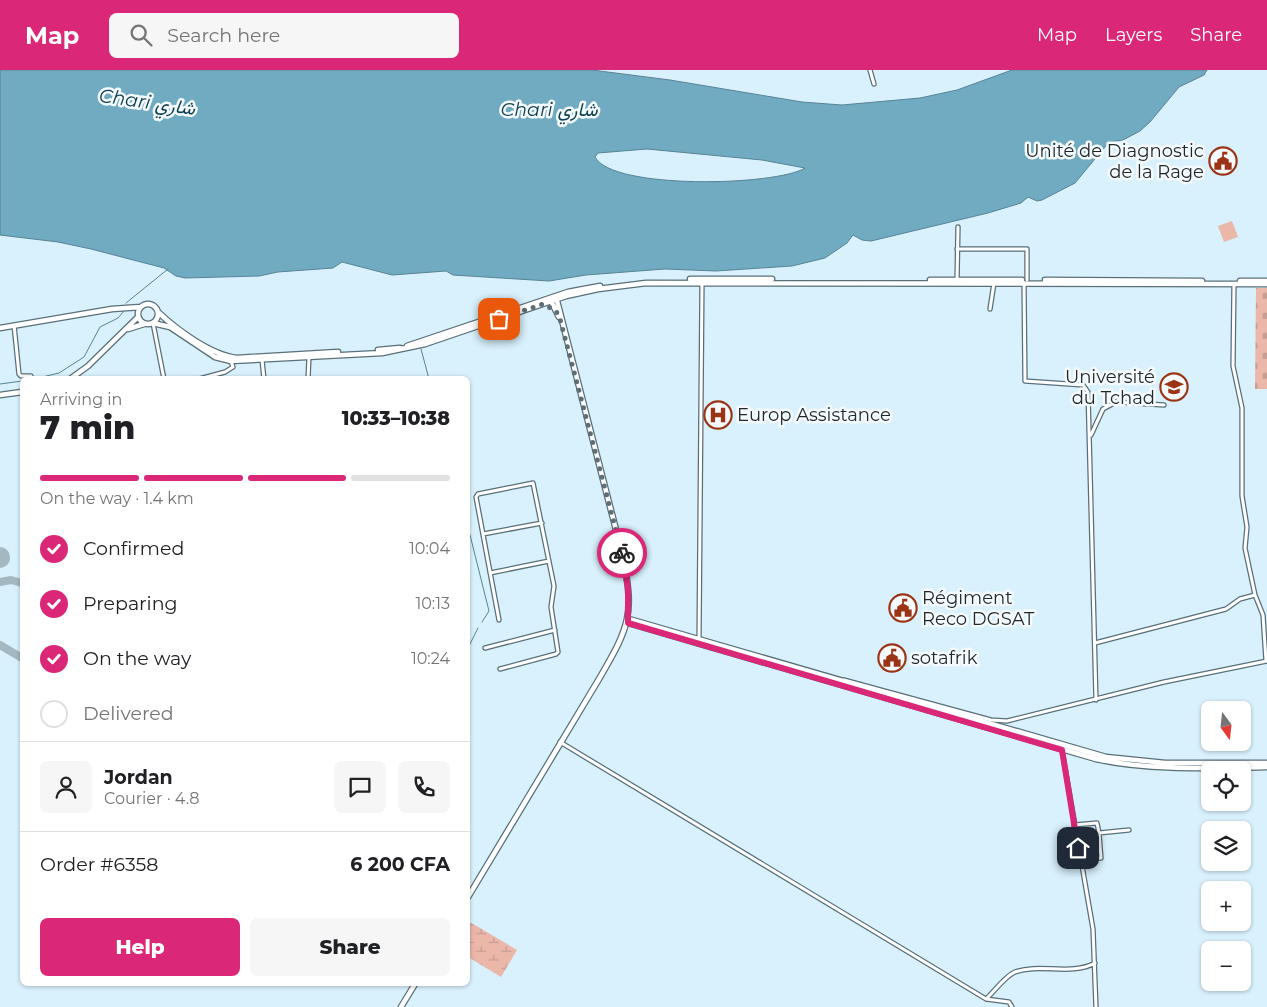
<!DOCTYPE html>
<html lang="en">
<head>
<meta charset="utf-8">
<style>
  body { margin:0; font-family:Montserrat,Vazirmatn,sans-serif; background:#f6f6f6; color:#202124; height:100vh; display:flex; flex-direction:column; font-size:19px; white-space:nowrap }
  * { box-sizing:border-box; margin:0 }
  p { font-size:16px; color:#757577 }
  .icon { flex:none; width:28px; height:28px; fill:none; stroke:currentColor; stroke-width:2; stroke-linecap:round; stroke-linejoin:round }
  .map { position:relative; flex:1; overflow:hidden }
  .panel { position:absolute; left:20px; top:306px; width:450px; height:610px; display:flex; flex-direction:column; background:#fff; border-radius:8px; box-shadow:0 1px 4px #0004 }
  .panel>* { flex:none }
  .needle { width:32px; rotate:165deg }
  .controls { position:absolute; left:1201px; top:631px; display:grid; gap:10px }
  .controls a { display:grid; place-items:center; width:50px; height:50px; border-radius:8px; background:#fff; box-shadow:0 1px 4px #0004; font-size:25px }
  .pin { position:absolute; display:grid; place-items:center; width:42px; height:42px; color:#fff; margin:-21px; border-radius:10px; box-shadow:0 2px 8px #0006 }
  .courier { position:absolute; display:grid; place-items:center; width:50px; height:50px; margin:-25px; border:4px solid #db2777; border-radius:50%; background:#fff; color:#222; box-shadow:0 1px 6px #0007 }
  .overview em { font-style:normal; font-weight:800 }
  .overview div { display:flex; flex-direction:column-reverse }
  .overview { display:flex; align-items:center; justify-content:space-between; height:85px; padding:0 20px }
  h1 { font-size:32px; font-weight:800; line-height:38px }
  .bar { display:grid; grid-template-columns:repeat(4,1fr); gap:8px 5px; align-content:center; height:60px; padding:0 20px }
  .bar i { height:6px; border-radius:4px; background:#e0e0e0 }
  .bar .on { background:#db2777 }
  .bar p { grid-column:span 4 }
  .line { display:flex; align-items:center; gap:12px; padding:0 20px; border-top:1px solid #e0e0e0 }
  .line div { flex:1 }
  .round { display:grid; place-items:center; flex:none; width:52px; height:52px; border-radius:8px; background:#f6f6f6 }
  ol { padding:0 20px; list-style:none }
  li { display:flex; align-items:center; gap:15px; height:55px }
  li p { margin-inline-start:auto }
  li .icon { padding:5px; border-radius:50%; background:#db2777; color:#fff; stroke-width:4 }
  li:last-child { color:#757577 }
  li i { width:28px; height:28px; border:2px solid #e0e0e0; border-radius:50% }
  .action { display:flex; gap:10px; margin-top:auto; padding:10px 20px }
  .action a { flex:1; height:58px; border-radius:8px; background:#db2777; color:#fff; font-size:20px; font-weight:800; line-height:58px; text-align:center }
  .action a+a { background:#f6f6f6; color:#202124 }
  header { display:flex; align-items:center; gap:30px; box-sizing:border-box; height:70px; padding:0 25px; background:#db2777; color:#fff }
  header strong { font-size:24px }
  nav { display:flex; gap:28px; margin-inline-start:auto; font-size:18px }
  .search { width:350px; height:45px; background:#f6f6f6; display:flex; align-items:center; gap:12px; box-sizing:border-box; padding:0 18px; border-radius:8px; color:#757577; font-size:19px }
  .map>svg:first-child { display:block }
  .wetland { fill:url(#wetland-marsh) }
  .cemetery { fill:url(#cemetery-stones) }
  .pitch { fill:#eab7a9 }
  .water { fill:#71abc2; stroke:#588395; fill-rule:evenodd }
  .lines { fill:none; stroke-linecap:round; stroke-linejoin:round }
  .stream { stroke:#588395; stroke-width:1 }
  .taxiway { stroke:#a3b8c0; stroke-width:8 }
  .runway { stroke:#a3b8c0; stroke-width:20 }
  .street-casing { stroke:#596f79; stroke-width:5.5 }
  .secondary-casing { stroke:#596f79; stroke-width:7 }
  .street { stroke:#fff; stroke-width:3 }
  .secondary { stroke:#fff; stroke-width:4.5 }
  .done { stroke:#5f6e74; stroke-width:5; stroke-dasharray:0 9 }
  .route { stroke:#db2777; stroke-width:6 }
  .labels { text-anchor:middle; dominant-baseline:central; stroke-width:5; stroke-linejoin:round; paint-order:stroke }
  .poi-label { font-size:18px; fill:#1e272b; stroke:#f5fafd; text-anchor:start }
  .water-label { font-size:19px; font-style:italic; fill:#0b3f50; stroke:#f5fafd }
</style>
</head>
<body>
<header>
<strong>Map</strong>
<div class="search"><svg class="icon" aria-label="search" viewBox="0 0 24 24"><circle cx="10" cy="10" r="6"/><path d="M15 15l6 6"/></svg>Search here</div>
<nav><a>Map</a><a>Layers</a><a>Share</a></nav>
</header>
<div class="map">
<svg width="1267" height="937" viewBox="0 0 1267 937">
  <defs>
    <pattern id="wetland-marsh" width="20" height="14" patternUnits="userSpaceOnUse" patternTransform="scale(1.25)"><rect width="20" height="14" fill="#eab7a9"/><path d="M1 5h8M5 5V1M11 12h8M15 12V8" fill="none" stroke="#c89d92"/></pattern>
    <pattern id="cemetery-stones" width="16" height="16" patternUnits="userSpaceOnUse" patternTransform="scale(1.25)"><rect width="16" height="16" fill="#eab7a9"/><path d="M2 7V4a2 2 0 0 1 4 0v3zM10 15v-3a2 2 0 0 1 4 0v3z" fill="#c89d92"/></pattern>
  </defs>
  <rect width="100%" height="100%" fill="#d8f1fc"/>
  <path class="wetland" d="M468,851l49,29 -16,27 -33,-20z"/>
  <path class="cemetery" d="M1256,218h11v101h-12z"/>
  <path class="pitch" d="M1232,151l6,16 -14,5 -6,-16z"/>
  <path class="water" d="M0,0h592l78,10 132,22 40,3 78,-7 37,-8 55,-20h195l-3,5 -25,12 -29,35 -10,9 -17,9 -14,2 -34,41 -33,17 -5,1 -9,-4 -7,6 -33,10 -117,28 -9,-1 -9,-5 -6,8 -22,15 -33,8 -76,5 -51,-2 -79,6 -37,6 -96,-6 -7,-4 -54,4 -50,-13 -9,6 -55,4 -19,4 -74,2 -9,-2 -12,-8 -73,-19 -33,-7 -58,-7zM647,79l115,11 43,8c-29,18 -193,22 -210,-11l3,-4z"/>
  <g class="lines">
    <path class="stream" d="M126,233l42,-34
      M421,279l8,30
      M34,309l25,-6 25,-16 16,-30 18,-9 6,-7
      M0,314l22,-3
      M468,457l21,84 -7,11
      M468,578l10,-20"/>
    <path class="taxiway" d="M0,512l11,-2 11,3
      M0,575l22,13"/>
    <path class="runway" d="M0,488v-1"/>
    <g class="street-casing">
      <path id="street" d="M870,0l4,14
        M957,179h70v31
        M957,211l1,-54
        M1024,213l1,98 58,4 5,7 8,308
        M1234,214l-1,82 9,42v88l5,31 -2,21 10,47 8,20 3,46
        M990,239l4,-26
        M153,253l11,56
        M14,255l5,49 2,2h10l1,3
        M262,290l2,19
        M199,309l26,-7 8,-5 -2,-6
        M308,309l1,-22
        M1091,365l12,-26 13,-7 48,3
        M483,464l59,-11
        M490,503l59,-12
        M499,550l-23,-123 2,-3 55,-11 21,103 -3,21 7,45 -2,2 -56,15
        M699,571l3,-359
        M1095,573l131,-34 14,-10 15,-4
        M485,578l70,-18
        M844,610l147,40 16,1 157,-39 103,-21
        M560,672l426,257 23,3 3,5
        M1062,680l31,179 3,78
        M1074,755l23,-2 2,10 30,-3
        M1080,791l21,-3 -2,-25
        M986,929c8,-7 19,-23 29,-27 25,-9 56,4 80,-9"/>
    </g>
    <g class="secondary-casing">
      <path id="secondary" d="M690,209h82
        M930,210h92
        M1045,210l157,1
        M1240,211h27
        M550,229l9,18
        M138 244a10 10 0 1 1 20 0a10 10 0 1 1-20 0Z
        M158,242c19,18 53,43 79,46l101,-6
        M153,253l17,4 45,30 16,4 151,-8 43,-9 141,-48 32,-7 48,-6 621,1
        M0,258l112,-19 29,-2
        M128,259l16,-5
        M407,276l161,-54 32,-6
        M378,280l22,-2
        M70,309l18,-13 50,-49
        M0,325l22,-3
        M629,549l477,138 59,6h102
        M628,553l468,136c56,12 114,9 171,8
        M468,827l131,-218c31,-53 36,-65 23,-126l-66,-256
        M401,937l14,-23"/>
    </g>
    <use href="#street" class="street"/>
    <use href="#secondary" class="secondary"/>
  </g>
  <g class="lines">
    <path class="done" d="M499,249l44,-15 13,7 4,8 62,234"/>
    <path class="route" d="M622,483l6,35v35l434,127 16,98"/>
  </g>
  <defs>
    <g id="civic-ring" transform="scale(1.4375)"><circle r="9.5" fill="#f5fafd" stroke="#9b3315" stroke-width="1.5"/><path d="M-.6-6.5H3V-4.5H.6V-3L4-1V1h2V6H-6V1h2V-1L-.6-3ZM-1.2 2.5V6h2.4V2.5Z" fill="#9b3315"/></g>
    <g id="university-ring" transform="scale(1.4375)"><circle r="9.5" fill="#f5fafd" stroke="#9b3315" stroke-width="1.5"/><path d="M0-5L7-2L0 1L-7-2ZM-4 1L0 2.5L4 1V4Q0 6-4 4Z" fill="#9b3315"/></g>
    <g id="hospital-ring" transform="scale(1.4375)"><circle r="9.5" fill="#f5fafd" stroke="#9b3315" stroke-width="1.5"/><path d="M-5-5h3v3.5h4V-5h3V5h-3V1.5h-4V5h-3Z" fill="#9b3315"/></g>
  </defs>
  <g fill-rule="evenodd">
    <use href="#civic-ring" x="1223" y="91"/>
    <use href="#university-ring" x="1174" y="317"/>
    <use href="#hospital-ring" x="718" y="345"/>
    <use href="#civic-ring" x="903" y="538"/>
    <use href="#civic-ring" x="892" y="588"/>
  </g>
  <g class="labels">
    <g class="poi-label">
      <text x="1204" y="81" text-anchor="end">Unité de Diagnostic<tspan x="1204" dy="21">de la Rage</tspan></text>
      <text x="1155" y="307" text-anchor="end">Université<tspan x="1155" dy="21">du Tchad</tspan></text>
      <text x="737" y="345">Europ Assistance</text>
      <text x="922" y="528">Régiment<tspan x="922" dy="21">Reco DGSAT</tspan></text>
      <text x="911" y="588">sotafrik</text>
    </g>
    <g class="water-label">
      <text transform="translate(147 32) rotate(8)">Chari شاري</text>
      <text x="549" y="39">Chari شاري</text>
    </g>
  </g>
</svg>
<div class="controls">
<a><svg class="needle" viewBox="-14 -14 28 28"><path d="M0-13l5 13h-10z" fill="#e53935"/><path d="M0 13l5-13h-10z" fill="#757577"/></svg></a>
<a><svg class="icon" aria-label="locate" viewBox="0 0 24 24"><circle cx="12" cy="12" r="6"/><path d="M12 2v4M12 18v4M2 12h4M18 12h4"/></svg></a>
<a><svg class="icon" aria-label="layers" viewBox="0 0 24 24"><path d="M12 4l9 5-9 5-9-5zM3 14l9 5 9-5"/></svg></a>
<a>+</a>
<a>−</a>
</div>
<div class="pin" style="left:499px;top:249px;background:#ea580c"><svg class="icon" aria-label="bag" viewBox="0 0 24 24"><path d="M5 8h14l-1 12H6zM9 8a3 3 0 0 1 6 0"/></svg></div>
<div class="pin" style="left:1078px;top:778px;background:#1f2937"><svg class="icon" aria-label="home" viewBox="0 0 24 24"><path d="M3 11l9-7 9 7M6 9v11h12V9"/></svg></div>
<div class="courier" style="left:622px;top:483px"><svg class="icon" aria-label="bike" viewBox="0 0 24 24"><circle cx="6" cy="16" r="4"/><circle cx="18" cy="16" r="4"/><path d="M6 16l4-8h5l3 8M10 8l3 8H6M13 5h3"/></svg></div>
<section class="panel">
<div class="overview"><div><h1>7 min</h1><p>Arriving in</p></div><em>10:33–10:38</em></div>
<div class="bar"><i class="on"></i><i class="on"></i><i class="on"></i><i></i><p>On the way · 1.4 km</p></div>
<ol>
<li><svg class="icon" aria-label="check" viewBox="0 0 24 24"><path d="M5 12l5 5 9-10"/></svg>Confirmed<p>10:04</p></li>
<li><svg class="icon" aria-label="check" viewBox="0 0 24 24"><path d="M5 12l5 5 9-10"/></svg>Preparing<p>10:13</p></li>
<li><svg class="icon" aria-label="check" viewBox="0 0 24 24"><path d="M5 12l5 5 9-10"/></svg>On the way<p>10:24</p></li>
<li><i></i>Delivered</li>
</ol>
<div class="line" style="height:90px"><a class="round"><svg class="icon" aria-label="person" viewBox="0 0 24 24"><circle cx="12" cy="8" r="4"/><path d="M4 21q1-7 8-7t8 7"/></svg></a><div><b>Jordan</b><p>Courier · 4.8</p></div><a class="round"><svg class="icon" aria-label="chat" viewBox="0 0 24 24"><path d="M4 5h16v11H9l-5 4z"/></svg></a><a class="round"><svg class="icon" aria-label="phone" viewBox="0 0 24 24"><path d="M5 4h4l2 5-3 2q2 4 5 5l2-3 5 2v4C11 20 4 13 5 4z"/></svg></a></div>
<div class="line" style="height:65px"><div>Order #6358</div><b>6 200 CFA</b></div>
<div class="action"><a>Help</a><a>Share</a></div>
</section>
</div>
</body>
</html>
